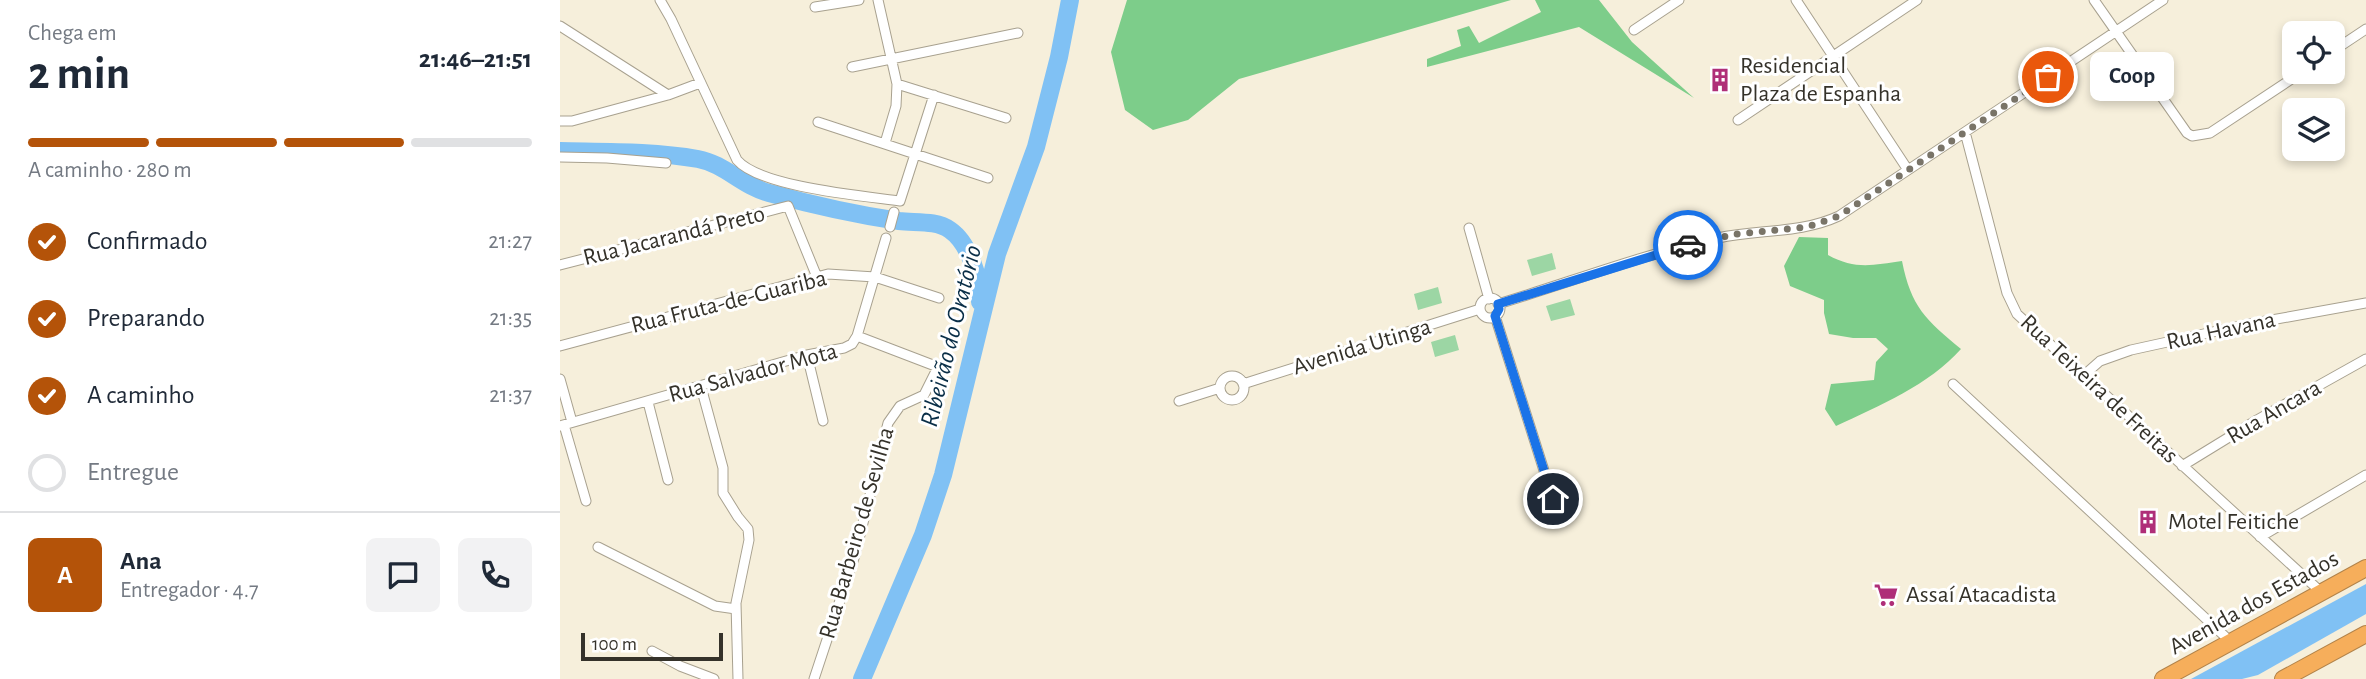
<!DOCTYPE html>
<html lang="pt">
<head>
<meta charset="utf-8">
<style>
  body { margin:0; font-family:"Alegreya Sans",sans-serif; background:#f2f2f3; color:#1f2937; height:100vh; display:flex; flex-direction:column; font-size:26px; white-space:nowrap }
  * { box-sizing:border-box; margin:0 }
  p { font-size:23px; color:#747a83 }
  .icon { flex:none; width:38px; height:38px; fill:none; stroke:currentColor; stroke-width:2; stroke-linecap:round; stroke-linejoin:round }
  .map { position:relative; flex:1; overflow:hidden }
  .side { display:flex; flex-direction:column; background:#fff; width:560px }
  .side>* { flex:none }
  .buttons { position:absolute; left:1722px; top:21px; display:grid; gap:14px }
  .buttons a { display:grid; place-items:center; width:63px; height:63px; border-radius:10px; background:#fff; box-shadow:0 4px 10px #0003; font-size:35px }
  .scale { position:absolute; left:21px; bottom:18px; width:142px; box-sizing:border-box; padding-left:7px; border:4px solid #35322a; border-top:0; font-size:19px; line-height:24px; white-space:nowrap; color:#35322a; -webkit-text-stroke:5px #fff; paint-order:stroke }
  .pin { position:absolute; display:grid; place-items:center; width:60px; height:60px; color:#fff; margin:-30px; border:4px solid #fff; border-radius:50%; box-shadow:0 2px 7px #0007 }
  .courier { position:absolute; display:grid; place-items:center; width:70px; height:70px; margin:-35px; border:5px solid #1a73e8; border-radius:50%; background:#fff; color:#222; box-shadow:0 2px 9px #0007 }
  .bubble { position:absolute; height:49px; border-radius:10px; background:#fff; box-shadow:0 4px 10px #0003; font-size:23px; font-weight:700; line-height:49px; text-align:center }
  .summary em { font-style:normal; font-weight:700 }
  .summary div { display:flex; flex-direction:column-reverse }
  .summary { display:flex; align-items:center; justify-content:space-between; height:119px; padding:0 28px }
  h1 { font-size:46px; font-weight:700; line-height:52px }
  .bar { display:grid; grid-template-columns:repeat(4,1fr); gap:10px 7px; align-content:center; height:84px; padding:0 28px }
  .bar i { height:9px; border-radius:5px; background:#e0e1e3 }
  .bar .selected { background:#b45309 }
  .bar p { grid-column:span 4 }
  .line { display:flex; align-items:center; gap:18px; padding:0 28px; border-top:2px solid #e0e1e3 }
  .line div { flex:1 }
  .round { display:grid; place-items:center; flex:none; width:74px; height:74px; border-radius:10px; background:#f2f2f3 }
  ol { padding:0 28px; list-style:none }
  li { display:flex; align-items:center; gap:21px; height:77px }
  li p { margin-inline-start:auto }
  li .icon { padding:7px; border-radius:50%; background:#b45309; color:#fff; stroke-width:4 }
  li:last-child { color:#747a83 }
  li i { width:38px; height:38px; border:4px solid #e0e1e3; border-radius:50% }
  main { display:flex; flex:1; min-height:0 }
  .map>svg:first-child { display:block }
  .green { fill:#9cd6a4 }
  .forest { fill:#7dcd8a }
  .water { fill:#80c1f4 }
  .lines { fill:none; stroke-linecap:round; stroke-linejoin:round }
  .river { stroke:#80c1f4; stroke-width:18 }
  .street-casing { stroke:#a8a18f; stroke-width:11 }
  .highway-casing { stroke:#b2834a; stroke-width:18 }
  .street { stroke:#fff; stroke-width:9 }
  .highway { stroke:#f6ae5b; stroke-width:16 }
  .done { stroke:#797468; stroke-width:7; stroke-dasharray:0 12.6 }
  .route { stroke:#1a73e8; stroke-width:9 }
  .labels { text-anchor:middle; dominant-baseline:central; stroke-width:6; stroke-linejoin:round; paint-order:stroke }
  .poi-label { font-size:24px; fill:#35322a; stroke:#fff; text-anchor:start }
  .street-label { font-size:24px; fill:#35322a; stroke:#fff }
  .water-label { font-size:26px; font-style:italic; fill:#092e47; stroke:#fff }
</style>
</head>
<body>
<main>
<section class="side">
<div class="summary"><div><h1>2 min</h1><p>Chega em</p></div><em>21:46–21:51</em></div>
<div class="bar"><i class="selected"></i><i class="selected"></i><i class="selected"></i><i></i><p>A caminho · 280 m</p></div>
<ol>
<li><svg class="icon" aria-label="check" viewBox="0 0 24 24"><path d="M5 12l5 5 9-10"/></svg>Confirmado<p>21:27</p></li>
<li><svg class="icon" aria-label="check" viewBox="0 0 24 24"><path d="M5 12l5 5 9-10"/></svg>Preparando<p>21:35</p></li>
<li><svg class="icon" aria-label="check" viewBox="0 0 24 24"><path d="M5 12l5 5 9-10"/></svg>A caminho<p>21:37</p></li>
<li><i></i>Entregue</li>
</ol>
<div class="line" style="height:126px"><b class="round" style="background:#b45309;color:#fff">A</b><div><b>Ana</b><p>Entregador · 4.7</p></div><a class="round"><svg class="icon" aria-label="chat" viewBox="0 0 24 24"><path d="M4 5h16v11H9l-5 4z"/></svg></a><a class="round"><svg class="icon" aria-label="phone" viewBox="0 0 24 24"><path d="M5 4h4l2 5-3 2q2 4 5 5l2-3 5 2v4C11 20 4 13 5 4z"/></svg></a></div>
</section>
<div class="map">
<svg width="1806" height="679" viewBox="0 0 1806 679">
  <rect width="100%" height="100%" fill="#f6efdb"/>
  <path class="green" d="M992,253l4,16 -24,7 -5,-16z
    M878,287l4,16 -24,7 -4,-16z
    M1010,299l5,16 -24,6 -5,-15z
    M895,335l4,15 -24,7 -4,-15z"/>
  <path class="forest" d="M567,0h384l-272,79 -51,41 -35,10 -28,-20 -14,-58z
    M975,0h64l33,42 62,56 -115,-71 -152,40v-8l34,-13 -4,-16 12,-4 10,17 62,-31z
    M1239,237l29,1v17c27,15 45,10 74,6 9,46 24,59 59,88 -32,36 -82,57 -125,77l-11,-17 6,-25 43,-4 2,-18 12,-13 -12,-11h-23l-24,-4 -5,-21v-13l-34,-14 -6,-20z"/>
  <path class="water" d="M1806,584v30l-108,61 -16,4h-51z"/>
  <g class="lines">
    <path class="river" d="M0,151c45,1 93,0 138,8 27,5 44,27 71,34 40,11 89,22 130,28 17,2 37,-1 51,9 19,13 31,50 30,72
      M302,679l61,-144 20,-60 54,-221 39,-107 23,-90 11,-57"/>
    <g class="street-casing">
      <path id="street" d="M100,0l11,19 66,141c23,27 126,36 163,41l34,-106
        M318,0l19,84 -1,22 -11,37
        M1236,0l112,170
        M1534,0l93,133 5,3 18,-3 92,-61
        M255,7l44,-7
        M0,26l108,69
        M1074,30l45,-30
        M1773,51l33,-22
        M292,67l166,-34
        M337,84l109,34
        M1178,120l179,-120
        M0,121h12l96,-26 32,-12
        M258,122l170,56
        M1405,132l42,161 10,21 304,278
        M0,157l47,1 59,5
        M330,227l4,-15
        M909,228l20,71
        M0,265l228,-59 29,71
        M920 308a10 10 0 1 1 20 0a10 10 0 1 1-20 0Z
        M938,304c73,-22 146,-50 220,-66 41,-9 82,-4 121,-22l324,-216
        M935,316l58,183
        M0,346l268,-72 47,3 64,21
        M247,355l16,66
        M1523,376l17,-15 31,-11 118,-26 117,-21
        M660 388a12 12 0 1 1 24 0a12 12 0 1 1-24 0Z
        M0,379l12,43
        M683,384l237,-75
        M1393,384l278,258
        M141,387l22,81v25l15,24 10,12 1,11 -13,63 2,76
        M619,401l41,-13
        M88,402l20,78
        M4,425l22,76
        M0,426l247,-71 37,-7 8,-4 5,-8 29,-98
        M1622,466l75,-46 109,-61
        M1700,537l106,-62
        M38,547l117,59 21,3
        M92,651l28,15 34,13
        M254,679l41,-124 33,-132 12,-17 24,-11 14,-28 -81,-31"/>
    </g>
    <g class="highway-casing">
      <path id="highway" d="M1603,679l203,-111
        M1723,679l83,-45"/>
    </g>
    <use href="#street" class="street"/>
    <use href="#highway" class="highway"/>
  </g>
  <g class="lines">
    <path class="done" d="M1128,245l48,-11 71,-7 32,-11 209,-139"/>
    <path class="route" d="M993,499l-58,-183 4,-7 -1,-5 190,-59"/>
  </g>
  <defs>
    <g id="building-bare" transform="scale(1.89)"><path d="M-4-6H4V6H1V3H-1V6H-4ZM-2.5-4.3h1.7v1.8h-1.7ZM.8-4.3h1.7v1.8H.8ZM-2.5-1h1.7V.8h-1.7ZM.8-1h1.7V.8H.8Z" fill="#af2e78" stroke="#fff" stroke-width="2.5" paint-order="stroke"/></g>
    <g id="supermarket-bare" transform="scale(1.89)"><path d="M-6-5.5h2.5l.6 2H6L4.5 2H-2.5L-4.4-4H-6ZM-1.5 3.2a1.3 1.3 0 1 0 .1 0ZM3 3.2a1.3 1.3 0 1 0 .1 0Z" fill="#af2e78" stroke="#fff" stroke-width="2.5" paint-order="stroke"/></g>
  </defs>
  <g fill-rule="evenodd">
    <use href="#building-bare" x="1160" y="80"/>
    <use href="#building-bare" x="1588" y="522"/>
    <use href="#supermarket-bare" x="1326" y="595"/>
  </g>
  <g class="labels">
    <g class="poi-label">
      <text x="1180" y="66">Residencial<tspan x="1180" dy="28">Plaza de Espanha</tspan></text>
      <text x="1608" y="522">Motel Feitiche</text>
      <text x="1346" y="595">Assaí Atacadista</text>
    </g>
    <g class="street-label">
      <text transform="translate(114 236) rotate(-14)">Rua Jacarandá Preto</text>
      <text transform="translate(169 302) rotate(-14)">Rua Fruta-de-Guariba</text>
      <text transform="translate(1661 331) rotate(-12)">Rua Havana</text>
      <text transform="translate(802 347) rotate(-17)">Avenida Utinga</text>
      <text transform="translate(193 373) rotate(-15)">Rua Salvador Mota</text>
      <text transform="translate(1539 389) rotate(43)">Rua Teixeira de Freitas</text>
      <text transform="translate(1714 412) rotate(-30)">Rua Ancara</text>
      <text transform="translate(297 533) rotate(-74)">Rua Barbeiro de Sevilha</text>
      <text transform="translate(1694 603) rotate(-29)">Avenida dos Estados</text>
    </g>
    <g class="water-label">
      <text transform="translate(391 336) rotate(-76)">Ribeirão do Oratório</text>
    </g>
  </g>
</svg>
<div class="buttons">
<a><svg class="icon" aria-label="locate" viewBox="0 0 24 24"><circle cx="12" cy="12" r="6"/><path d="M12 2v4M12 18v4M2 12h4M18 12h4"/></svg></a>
<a><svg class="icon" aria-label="layers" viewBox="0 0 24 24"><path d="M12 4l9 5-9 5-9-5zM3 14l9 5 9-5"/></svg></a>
</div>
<div class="scale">100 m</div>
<div class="pin" style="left:1488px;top:77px;background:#ea580c"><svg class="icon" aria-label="bag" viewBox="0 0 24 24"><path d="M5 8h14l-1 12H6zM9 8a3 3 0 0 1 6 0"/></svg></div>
<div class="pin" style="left:993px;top:499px;background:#1f2937"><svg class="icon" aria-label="home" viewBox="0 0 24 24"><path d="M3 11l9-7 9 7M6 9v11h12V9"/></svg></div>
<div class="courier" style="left:1128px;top:245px"><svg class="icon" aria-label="car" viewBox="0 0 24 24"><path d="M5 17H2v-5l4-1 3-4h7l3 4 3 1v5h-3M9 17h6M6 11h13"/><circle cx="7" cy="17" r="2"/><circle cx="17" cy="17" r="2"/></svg></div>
<div class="bubble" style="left:1530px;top:52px;width:84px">Coop</div>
</div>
</main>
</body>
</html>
